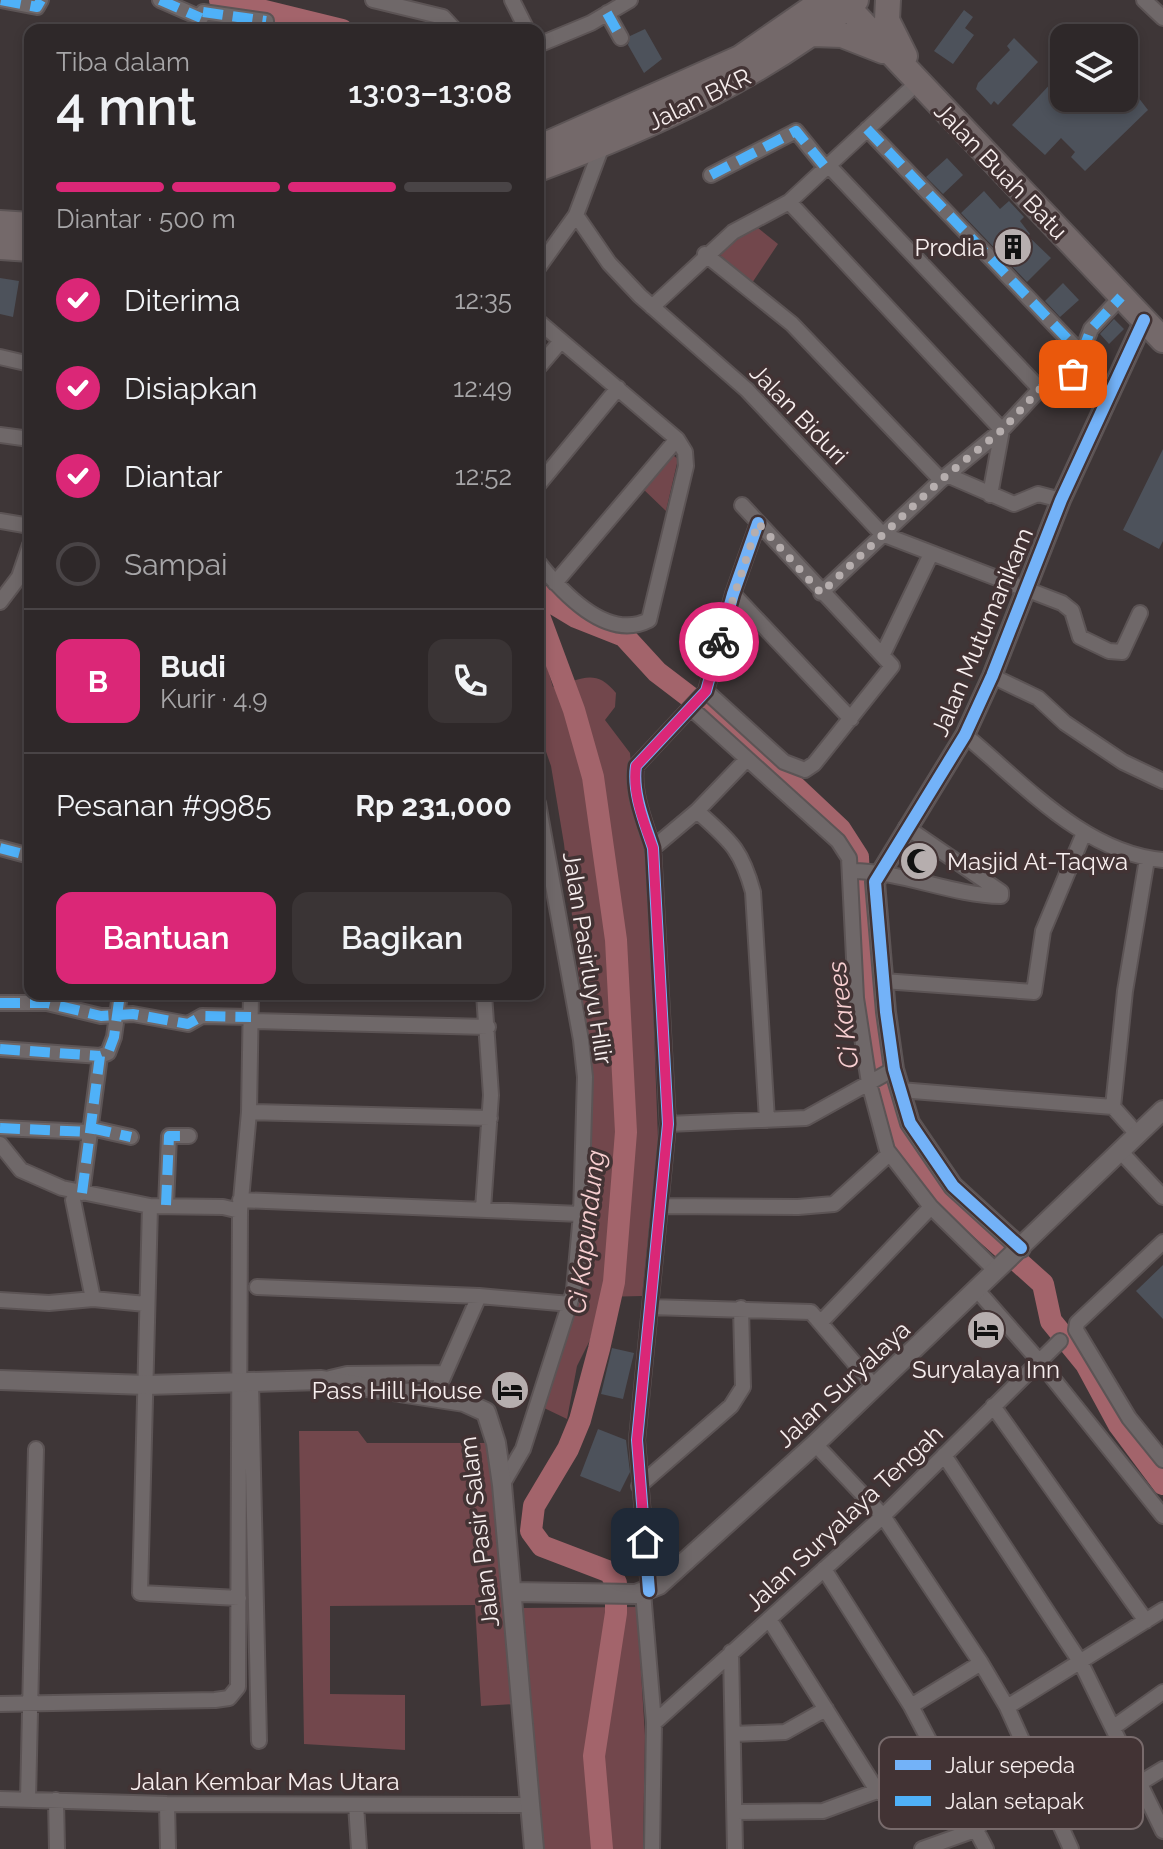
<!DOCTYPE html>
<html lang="id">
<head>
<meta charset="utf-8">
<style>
  body { margin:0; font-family:Raleway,sans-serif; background:#3a3435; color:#f1f3f6; height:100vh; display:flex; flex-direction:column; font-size:30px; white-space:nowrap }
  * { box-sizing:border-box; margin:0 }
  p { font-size:26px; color:#a7a6a8 }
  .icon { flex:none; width:44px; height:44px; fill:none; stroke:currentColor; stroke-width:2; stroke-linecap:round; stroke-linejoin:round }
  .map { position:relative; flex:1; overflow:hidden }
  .details { position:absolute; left:24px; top:24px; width:520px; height:976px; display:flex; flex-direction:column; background:#2e2829; border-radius:16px; box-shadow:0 4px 12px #0003,0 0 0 2px #494446 }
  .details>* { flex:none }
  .buttons { position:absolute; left:1050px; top:24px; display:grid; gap:16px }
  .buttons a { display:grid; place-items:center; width:88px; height:88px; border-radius:16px; background:#2e2829; box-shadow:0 4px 12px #0003,0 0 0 2px #494446; font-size:40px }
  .pin { position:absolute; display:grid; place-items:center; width:68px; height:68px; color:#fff; margin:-34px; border-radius:16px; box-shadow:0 4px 12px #0006 }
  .courier { position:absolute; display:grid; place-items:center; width:80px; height:80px; margin:-40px; border:6px solid #db2777; border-radius:50%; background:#fff; color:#222; box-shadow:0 2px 10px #0007 }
  .overview em { font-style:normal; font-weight:600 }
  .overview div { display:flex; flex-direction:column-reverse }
  .overview { display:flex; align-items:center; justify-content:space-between; height:136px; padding:0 32px }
  h1 { font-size:52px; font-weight:600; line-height:60px }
  .bar { display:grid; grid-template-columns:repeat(4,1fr); gap:12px 8px; align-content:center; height:96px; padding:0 32px }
  .bar i { height:10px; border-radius:6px; background:#494446 }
  .bar .on { background:#db2777 }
  .bar p { grid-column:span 4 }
  .line { display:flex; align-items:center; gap:20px; padding:0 32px; border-top:2px solid #494446 }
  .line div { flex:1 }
  .round { display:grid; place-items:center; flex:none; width:84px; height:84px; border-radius:16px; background:#3a3435 }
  ol { padding:0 32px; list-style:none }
  li { display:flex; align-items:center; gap:24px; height:88px }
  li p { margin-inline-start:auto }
  li .icon { padding:8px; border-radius:50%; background:#db2777; color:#fff; stroke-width:4 }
  li:last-child { color:#a7a6a8 }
  li i { width:44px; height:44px; border:4px solid #494446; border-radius:50% }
  .button { display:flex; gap:16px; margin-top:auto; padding:16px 32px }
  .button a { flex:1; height:92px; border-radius:16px; background:#db2777; color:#fff; font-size:32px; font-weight:600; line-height:92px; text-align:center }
  .button a+a { background:#3a3435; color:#f1f3f6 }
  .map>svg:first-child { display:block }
  .green { fill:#72474c }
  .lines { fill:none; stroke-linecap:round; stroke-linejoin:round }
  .river { stroke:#a3646b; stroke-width:22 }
  .building { fill:#4d525b }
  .minor-casing { stroke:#5c5455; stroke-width:18 }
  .tertiary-casing { stroke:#5c5455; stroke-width:22 }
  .primary-casing { stroke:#5c5455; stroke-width:28 }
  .minor { stroke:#6f6869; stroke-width:14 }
  .tertiary { stroke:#6f6869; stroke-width:18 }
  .primary { stroke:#74696a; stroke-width:24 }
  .quiet { stroke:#4fb1f8; stroke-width:10; stroke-dasharray:20 10; stroke-linecap:butt }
  .cycleway-casing { stroke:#423334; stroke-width:17 }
  .cycleway { stroke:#73b2f8; stroke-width:12 }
  .done { stroke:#b6aeae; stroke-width:8; stroke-dasharray:0 14.4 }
  .route { stroke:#db2777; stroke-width:10 }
  .labels { text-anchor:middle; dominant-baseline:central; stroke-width:7; stroke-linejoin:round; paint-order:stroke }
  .street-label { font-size:24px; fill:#f7eeee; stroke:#423334 }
  .poi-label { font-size:24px; fill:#f7eeee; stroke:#423334; text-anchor:end }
  .water-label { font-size:26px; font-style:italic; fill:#f8cfd1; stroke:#423334 }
  .key { fill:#423334; stroke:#786b6c; stroke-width:2 }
  .key-label { font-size:22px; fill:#f7eeee }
</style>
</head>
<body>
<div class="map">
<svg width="1163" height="1849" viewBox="0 0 1163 1849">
  <rect width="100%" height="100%" fill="#3e3637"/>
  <path class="green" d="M753,224l25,20 -26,39 -33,-29z
    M670,453l8,6 -12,52 -25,-24z
    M543,654l10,33c28,-7 42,-20 63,6l-1,14 -10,13 25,33 4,47 14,69 10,270 -16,157 -41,1 -11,43 -13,26 -10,53 -25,-12 35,-110 11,-239 -24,-214 -13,-78 -13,-37v-74z
    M299,1431h59l9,12h122l26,261 -34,2 -6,-101 -145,1v88l75,1v55l-101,-6z
    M637,1607l8,129 -2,113h-100l-21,-241z"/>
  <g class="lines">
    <path class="river" d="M220,0l122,30
      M538,594l38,23 48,19 33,36 84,64 99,93 18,28 7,141 16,98 21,48 18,30 123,110 8,37 35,43 33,61 44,59
      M538,613l36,97 19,67 23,163 10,192 -12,150 -15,67 -19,71 -12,29 -34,57 -3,25 11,15 68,26 6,11v30l-22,143 8,93"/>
  </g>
  <path class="building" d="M964,10l9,7 -8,11 9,7 -21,29 -19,-13z
    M645,29l17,30 -18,14 -16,-28 2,-9z
    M1014,38l24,24 -40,43 -4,-4 -3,4 -15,-16 2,-6 32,-33 -3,-4z
    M1055,79l9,7v12h14l17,14 15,-14h14v-19l24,31 -63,61 -14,-14 4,-5 -14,-14 -16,17 -33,-30z
    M947,158l16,17 -20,19 -17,-17z
    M984,191l16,18 9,-8 15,16 -4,4 10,13 -2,2 23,22 -24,24 -66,-69z
    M0,278l19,3 -6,36 -13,-3z
    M1063,283l16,17 -19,17 -15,-16z
    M1114,319l10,10 -15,15 -9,-10z
    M1163,449v92l-4,8 -36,-19z
    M1163,1265v54l-27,-28z
    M612,1348l22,5 -11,46 -22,-5z
    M598,1429l28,11 4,32 -10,20 -40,-16z"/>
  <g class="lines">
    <g class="minor-casing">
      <path id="minor" d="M1,0l36,7 4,-7
        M160,0l41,18
        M373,0l70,17 12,13
        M512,0l15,30
        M1144,0l19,18
        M203,12l63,9
        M607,13l14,25
        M538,45l53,-22 39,-23
        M867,129l213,223
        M829,166l211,223
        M711,175l85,-44 30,37
        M789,202l213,228
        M576,215l33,48 31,33 107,94 135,144 180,69 10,8 8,26 29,14 13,1 18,-39
        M705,254l87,70 149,156
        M538,268l38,-53 26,-69
        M652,307l81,-75 56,-30 128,-119
        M538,321l139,118 8,13 1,14 -37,154c-43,22 -88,-29 -111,-58
        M0,357l30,7
        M538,368l23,-27
        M0,435l30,4
        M947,475l67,29 24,-10 23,6
        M538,485l80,-97
        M990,495l12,-65
        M0,521l30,5
        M555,583l122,-144
        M821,593l120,-113 61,-50 38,-41 32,-11 19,-49 30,-32
        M733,594l118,125
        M0,602l19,-25 11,-32
        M883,654l48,-100
        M992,676l46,22 27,25 58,39 40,19
        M706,691l78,71 21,8 9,-6 78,-98 -150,-161
        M691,708l147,133 11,17 7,140 13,85 18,67 44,57 65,64
        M965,735c58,48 119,118 198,125
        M697,811c33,30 44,37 56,81l14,228
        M0,848l30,8
        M653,848l44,-37 50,-52
        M851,871c52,0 99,24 150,25v-4l-95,-65
        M883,981l151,11 9,-61 41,-98
        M0,1003h47l54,13 32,-2 55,10 14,-8 49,1
        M251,1021l237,6
        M0,1049l100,7
        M900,1090l213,17
        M249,1112l241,6
        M668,1124l138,-6 88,-49
        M0,1128l89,4
        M91,1128l40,9
        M1138,1135l-25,-28 12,-116 22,-132
        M0,1144l21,26 41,18 88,18 73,1 17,4
        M1121,1152l42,45
        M82,1193l18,-137 8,-3 6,-16 6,-43
        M73,1200l20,99
        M240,1200l341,14
        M166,1205l3,-69h20
        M150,1206l-10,387 99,5
        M662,1206l136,1 36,-3 55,-50
        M483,1209l8,-114 -7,-101
        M1163,1242l-86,81 -1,7 53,88 34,42
        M257,1287l222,9 91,8
        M977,1290l62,71 124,155
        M0,1300l49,3 44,-4 53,5
        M650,1307l161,5 63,74
        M822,1321l109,-114
        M330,1378l17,-4 96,-1
        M251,1382l8,359
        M434,1398l45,-102
        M993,1406l153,215
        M815,1444l68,72 98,147 26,44 64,142
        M944,1455l137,208 82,168
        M502,1485l21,-36 51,-159 7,-76 4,-137 -4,-37 -43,-237
        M639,1486l92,-80 12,-19 -2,-79
        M824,1569l87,137 75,143
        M649,1591l-12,-151 31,-316 -15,-276c-8,-25 -21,-55 -17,-82l70,-75 27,-97 25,-71
        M643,1592l11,131 -2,126
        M769,1619l109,173
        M731,1652l4,197
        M0,1704l215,-4 14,-2 9,-11 2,-476 9,-99 2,-118
        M911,1706l70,-43
        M1007,1707l156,-97
        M654,1723l229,-207 177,-175
        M1114,1727l49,-35
        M733,1734l52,-2 41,-23
        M1140,1783l23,-14
        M0,1799l167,5 363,1
        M28,1800l8,-351
        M56,1800l1,49
        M167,1804l1,45
        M356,1805l3,44
        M735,1812l88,-1 122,-45
        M922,1849l56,-20"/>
    </g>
    <g class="tertiary-casing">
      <path id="tertiary" d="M1021,1248l-68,-62 -43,-63 -16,-54 -8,-57 -11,-130 90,-147 27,-59 69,-176 83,-180
        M0,1380l147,5 174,-5 143,22 22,10 10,31 6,42 32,364
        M512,1592l124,2 23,-9 156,-141 348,-334"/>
    </g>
    <g class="primary-casing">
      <path id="primary" d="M841,0l322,340
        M888,0l-1,20 18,36
        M813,34l29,1 41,16
        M538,148l202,-90 84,-58
        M538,169c114,-42 223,-92 318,-169
        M0,223l30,2
        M0,247l30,2"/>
    </g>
    <use href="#minor" class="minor"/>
    <use href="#tertiary" class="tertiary"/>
    <use href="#primary" class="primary"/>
    <path class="quiet" d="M1,0l36,7 4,-7
      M160,0l41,18
      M203,12l63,9
      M607,13l14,25
      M867,129l213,223
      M711,175l85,-44 30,37
      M1040,389l32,-11 19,-49 30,-32
      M0,848l30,8
      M0,1003h47l54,13 32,-2 55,10 14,-8 49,1
      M0,1049l100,7
      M0,1128l89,4
      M91,1128l40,9
      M82,1193l18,-137 8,-3 6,-16 6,-43
      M166,1205l3,-69h20"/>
    <g class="cycleway-casing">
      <path id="cycleway" d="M1021,1248l-68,-62 -43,-63 -16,-54 -8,-57 -11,-130 90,-147 27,-59 69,-176 83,-180
        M649,1591l-12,-151 31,-316 -15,-276c-8,-25 -21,-55 -17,-82l70,-75 27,-97 25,-71"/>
    </g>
    <use href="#cycleway" class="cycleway"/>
  </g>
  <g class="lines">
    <path class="done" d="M719,642l39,-119 63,70 120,-113 61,-50 38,-41 33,-15"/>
    <path class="route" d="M645,1542l-8,-102 31,-316 -15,-276c-9,-25 -21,-55 -17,-82l70,-75 13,-49"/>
  </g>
  <defs>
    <g id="building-disc" transform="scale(2)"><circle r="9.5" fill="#b6aeae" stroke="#423334"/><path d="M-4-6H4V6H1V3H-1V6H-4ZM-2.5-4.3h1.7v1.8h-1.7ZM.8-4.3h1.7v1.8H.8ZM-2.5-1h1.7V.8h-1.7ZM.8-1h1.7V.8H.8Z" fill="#111"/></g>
    <g id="mosque-disc" transform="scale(2)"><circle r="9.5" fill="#b6aeae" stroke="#423334"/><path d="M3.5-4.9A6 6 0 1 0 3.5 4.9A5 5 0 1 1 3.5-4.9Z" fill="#111"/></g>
    <g id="hotel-disc" transform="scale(2)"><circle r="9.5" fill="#b6aeae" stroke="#423334"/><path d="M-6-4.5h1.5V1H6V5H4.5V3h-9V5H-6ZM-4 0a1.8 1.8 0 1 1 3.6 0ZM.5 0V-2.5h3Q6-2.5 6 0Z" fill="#111"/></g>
  </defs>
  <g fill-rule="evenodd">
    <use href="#building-disc" x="1013" y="247"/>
    <use href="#mosque-disc" x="919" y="861"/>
    <use href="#hotel-disc" x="986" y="1330"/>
    <use href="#hotel-disc" x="510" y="1390"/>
  </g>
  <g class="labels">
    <g class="street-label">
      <text transform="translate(699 99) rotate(-26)">Jalan BKR</text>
      <text transform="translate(1001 171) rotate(46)">Jalan Buah Batu</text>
      <text transform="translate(799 414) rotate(46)">Jalan Biduri</text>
      <text transform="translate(982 632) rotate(-67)">Jalan Mutumanikam</text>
      <text transform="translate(588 958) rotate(81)">Jalan Pasirluyu Hilir</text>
      <text transform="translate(843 1384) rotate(-43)">Jalan Suryalaya</text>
      <text transform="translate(844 1518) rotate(-43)">Jalan Suryalaya Tengah</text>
      <text transform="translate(479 1532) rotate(-97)">Jalan Pasir Salam</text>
      <text x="265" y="1781">Jalan Kembar Mas Utara</text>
    </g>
    <g class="poi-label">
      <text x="985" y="247">Prodia</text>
      <text x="947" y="861" text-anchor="start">Masjid At-Taqwa</text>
      <text x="986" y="1369" text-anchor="middle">Suryalaya Inn</text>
      <text x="482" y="1390">Pass Hill House</text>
    </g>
    <g class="water-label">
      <text transform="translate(843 1015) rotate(-97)">Ci Karees</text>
      <text transform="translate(586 1232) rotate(-83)">Ci Kapundung</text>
    </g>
  </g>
  <rect x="879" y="1737" width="264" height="92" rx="12" class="key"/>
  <rect x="895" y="1760" width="36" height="10" fill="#73b2f8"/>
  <rect x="895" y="1796" width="36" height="10" fill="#4fb1f8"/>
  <g class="key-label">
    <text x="945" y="1773">Jalur sepeda</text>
    <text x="945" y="1809">Jalan setapak</text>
  </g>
</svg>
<div class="buttons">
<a><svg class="icon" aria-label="layers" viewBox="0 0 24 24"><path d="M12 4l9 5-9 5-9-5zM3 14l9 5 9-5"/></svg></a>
</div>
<div class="pin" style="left:1073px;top:374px;background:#ea580c"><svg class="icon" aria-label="bag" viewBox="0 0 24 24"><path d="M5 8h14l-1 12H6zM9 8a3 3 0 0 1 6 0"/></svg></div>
<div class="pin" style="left:645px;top:1542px;background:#1f2937"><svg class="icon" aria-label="home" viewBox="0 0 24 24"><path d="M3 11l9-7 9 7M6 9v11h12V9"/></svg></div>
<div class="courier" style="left:719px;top:642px"><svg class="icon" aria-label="bike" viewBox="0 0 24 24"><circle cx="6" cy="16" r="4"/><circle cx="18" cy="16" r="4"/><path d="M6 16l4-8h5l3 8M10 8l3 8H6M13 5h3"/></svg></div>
<section class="details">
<div class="overview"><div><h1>4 mnt</h1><p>Tiba dalam</p></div><em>13:03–13:08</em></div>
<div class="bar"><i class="on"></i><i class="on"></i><i class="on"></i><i></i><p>Diantar · 500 m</p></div>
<ol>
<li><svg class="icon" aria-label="check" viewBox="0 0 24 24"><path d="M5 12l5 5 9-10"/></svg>Diterima<p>12:35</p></li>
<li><svg class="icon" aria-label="check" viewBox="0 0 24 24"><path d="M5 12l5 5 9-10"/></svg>Disiapkan<p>12:49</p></li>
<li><svg class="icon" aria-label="check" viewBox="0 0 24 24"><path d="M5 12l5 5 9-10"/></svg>Diantar<p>12:52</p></li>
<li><i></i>Sampai</li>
</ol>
<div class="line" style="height:144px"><b class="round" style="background:#db2777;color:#fff">B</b><div><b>Budi</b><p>Kurir · 4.9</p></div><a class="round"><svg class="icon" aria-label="phone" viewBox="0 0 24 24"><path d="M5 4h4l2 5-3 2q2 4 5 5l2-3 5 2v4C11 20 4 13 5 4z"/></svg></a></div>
<div class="line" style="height:104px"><div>Pesanan #9985</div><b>Rp 231,000</b></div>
<div class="button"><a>Bantuan</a><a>Bagikan</a></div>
</section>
</div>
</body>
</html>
